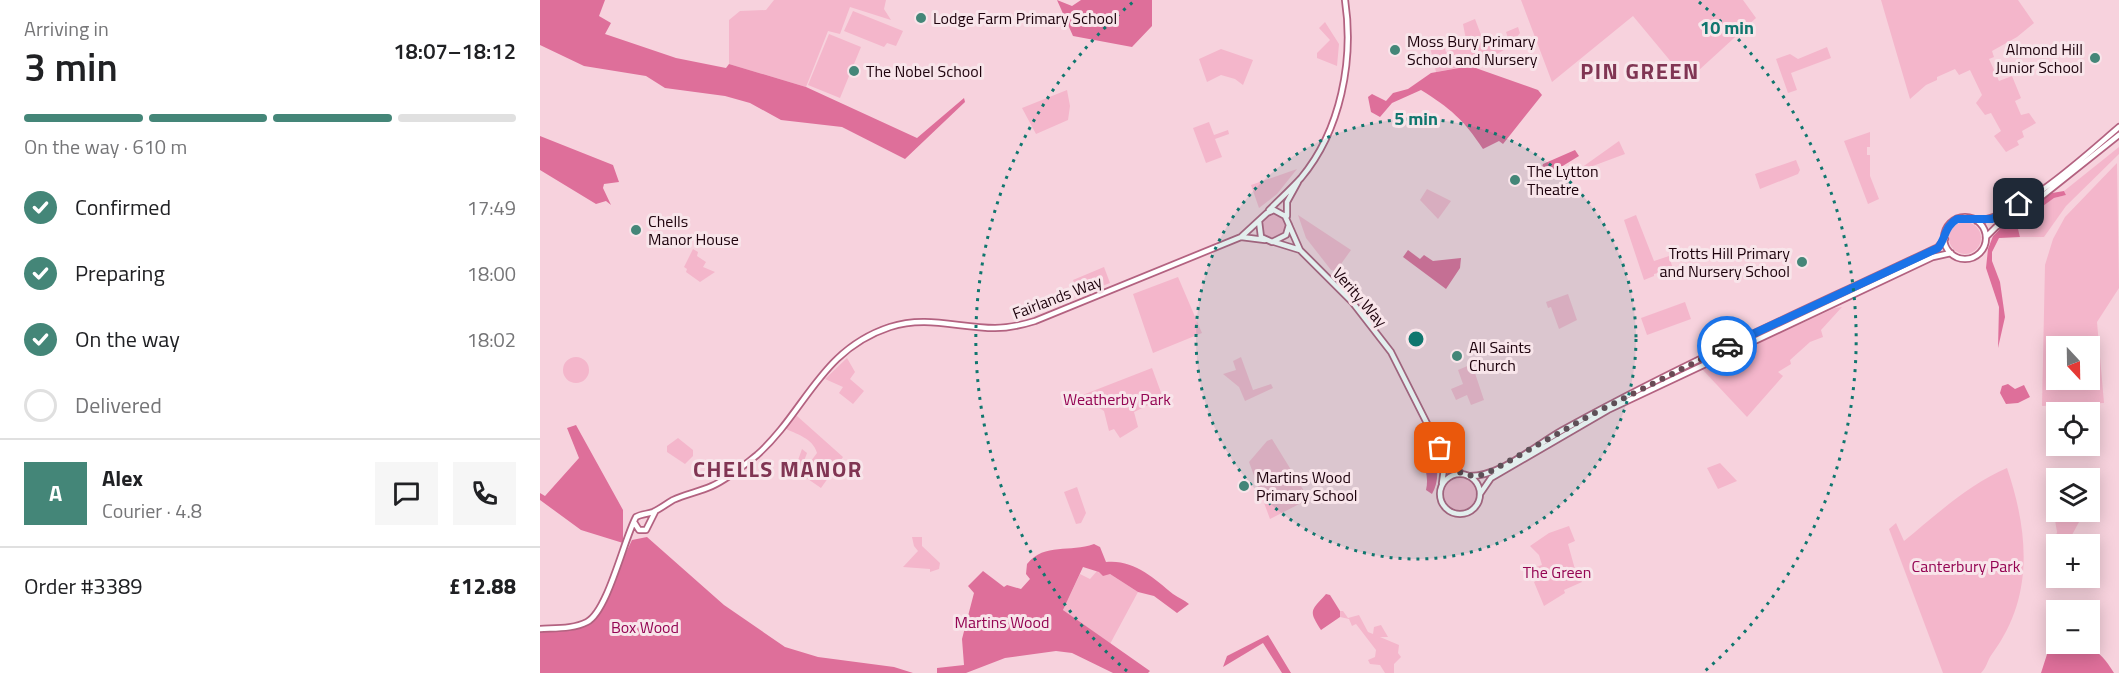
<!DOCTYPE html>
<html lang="en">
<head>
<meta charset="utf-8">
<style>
  body { margin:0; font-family:"Titillium Web",sans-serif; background:#f6f6f6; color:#202124; height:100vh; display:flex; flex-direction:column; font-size:22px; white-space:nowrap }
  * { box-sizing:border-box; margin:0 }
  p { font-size:20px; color:#757577 }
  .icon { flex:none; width:33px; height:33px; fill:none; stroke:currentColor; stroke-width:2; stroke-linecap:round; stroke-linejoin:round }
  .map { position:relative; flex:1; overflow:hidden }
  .side { display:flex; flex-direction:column; background:#fff; width:540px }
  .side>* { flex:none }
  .needle { width:39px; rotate:158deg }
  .buttons { position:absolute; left:1506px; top:336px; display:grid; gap:12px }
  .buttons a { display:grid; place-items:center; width:54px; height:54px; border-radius:0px; background:#fff; box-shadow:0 3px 15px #0003; font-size:30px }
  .pin { position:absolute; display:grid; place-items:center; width:51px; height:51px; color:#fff; margin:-26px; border-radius:12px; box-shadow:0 3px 9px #0006 }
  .courier { position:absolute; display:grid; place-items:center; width:60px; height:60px; margin:-30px; border:4px solid #1a73e8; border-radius:50%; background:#fff; color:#222; box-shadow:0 2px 8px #0007 }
  .overview em { font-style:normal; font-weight:600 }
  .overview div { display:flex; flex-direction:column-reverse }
  .overview { display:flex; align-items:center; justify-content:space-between; height:102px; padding:0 24px }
  h1 { font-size:39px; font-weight:600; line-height:45px }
  .bar { display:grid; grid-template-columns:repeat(4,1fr); gap:9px 6px; align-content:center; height:72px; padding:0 24px }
  .bar i { height:8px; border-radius:4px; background:#e0e0e0 }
  .bar .on { background:#448678 }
  .bar p { grid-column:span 4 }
  .line { display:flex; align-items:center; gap:15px; padding:0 24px; border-top:2px solid #e0e0e0 }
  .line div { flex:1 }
  .round { display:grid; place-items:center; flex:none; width:63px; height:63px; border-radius:0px; background:#f6f6f6 }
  ol { padding:0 24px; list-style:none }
  li { display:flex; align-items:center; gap:18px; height:66px }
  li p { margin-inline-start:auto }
  li .icon { padding:6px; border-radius:50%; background:#448678; color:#fff; stroke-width:4 }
  li:last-child { color:#757577 }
  li i { width:33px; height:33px; border:3px solid #e0e0e0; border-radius:50% }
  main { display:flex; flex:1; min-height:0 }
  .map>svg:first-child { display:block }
  .green { fill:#f4b6cb; fill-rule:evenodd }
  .forest { fill:#de6f9a }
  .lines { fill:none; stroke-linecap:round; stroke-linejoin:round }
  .major-casing { stroke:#b36280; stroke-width:8 }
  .major { stroke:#fff; stroke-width:4.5 }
  .done { stroke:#694b55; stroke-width:6; stroke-dasharray:0 10.8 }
  .route { stroke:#1a73e8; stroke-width:8 }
  .ring { fill:none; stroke:#0f766e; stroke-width:3; stroke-dasharray:3 6 }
  .poi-dot { fill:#448678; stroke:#f8e5ea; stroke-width:2 }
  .labels { text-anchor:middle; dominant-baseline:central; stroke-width:6; stroke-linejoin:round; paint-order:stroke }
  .poi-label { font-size:16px; fill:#1d020c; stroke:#f8e5ea; text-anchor:start }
  .street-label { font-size:16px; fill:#1d020c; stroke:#f8e5ea }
  .park-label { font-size:16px; fill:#940553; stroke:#f8e5ea }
  .district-label { font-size:22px; font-weight:bold; letter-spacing:1.5px; fill:#803553; stroke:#f8e5ea }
  .centre { fill:#0f766e; stroke:#f8e5ea; stroke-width:3 }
  .ring-label { font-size:18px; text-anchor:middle; font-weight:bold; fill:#0f766e; stroke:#f8e5ea; stroke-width:6; stroke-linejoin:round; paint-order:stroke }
</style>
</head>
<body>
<main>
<section class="side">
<div class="overview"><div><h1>3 min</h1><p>Arriving in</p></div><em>18:07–18:12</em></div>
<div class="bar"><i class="on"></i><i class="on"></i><i class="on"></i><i></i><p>On the way · 610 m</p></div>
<ol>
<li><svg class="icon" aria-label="check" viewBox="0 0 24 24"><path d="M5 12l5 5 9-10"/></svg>Confirmed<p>17:49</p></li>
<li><svg class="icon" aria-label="check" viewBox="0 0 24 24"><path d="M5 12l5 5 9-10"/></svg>Preparing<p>18:00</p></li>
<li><svg class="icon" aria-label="check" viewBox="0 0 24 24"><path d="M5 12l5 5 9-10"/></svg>On the way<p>18:02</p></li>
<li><i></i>Delivered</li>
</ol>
<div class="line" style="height:108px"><b class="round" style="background:#448678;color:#fff">A</b><div><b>Alex</b><p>Courier · 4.8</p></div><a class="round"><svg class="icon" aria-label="chat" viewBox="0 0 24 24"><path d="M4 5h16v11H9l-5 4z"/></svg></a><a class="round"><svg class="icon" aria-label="phone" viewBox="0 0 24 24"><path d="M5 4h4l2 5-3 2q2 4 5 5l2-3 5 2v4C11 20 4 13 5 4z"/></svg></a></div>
<div class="line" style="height:78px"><div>Order #3389</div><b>£12.88</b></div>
</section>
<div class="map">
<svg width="1579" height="673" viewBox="0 0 1579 673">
  <rect width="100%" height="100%" fill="#f7d2dd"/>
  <path class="green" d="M234,0h112l-2,9 7,11 -41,-13 -10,27 -12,-3 -22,56 -77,-23v-44l11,-9 26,-1z
    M981,0h222l13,18 -69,63 -54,-65 -81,66z
    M1341,0h137l16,23 -17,14 -25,14 2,6 -5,2 10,22 13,-5 9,22 -6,3 6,14 8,-2 7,10 -14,8 2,6 -7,4 2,4 -13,7 -12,-16 7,-5 -10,-18 -6,2 -9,-12 6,-8 -12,-25 -11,5 -4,-6 -18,8v3l-11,5 -16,14z
    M313,11l50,20 -7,15 -9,-3 -3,4 -40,-16z
    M935,19l8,21 13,-4 3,6 9,-4 -2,-6 12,-5 2,6 -11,14 -31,18 -1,4 -8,-3 -33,6 -7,-29 13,-4 4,13 21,-7 -4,-21z
    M785,22l14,22 -2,22 -20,-8v-5l13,-13 -11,-12z
    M289,34l32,13 -21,51 -32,-13z
    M1287,47l4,11 -40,15 6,17 -9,3 -12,-34 14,-5 8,5z
    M681,49l32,11 -10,25 -8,-6 -14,-4 -14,7 -8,-23z
    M527,90l3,16 -2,14 -32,14 -14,-26z
    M669,122l5,13 14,-5 1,4 -14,5 7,18 -16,6 -13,-35z
    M1330,132v15h-3v8h3v21l9,23 -11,5 -24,-63z
    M1079,141l6,13 -51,19z
    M1579,147v7l-53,52 -22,31h-24l-4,-12 38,-27 12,-3 -2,-4z
    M1256,160l4,10 -2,4 -38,15 -5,-15z
    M1577,163l2,125 -22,34 7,81 -62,3 3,-141 8,-26 12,-22zM1550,346v34h-34v-34z
    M757,169l-20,25 -18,14 -8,-23z
    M887,189l24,12 -13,18 -18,-19z
    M721 226a12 12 0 1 1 24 0a12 12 0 1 1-24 0Z
    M758,215l53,35 -15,21 -5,-1 -25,-32z
    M1096,215l18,46 15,-5 4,13 -19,5v2l-10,4 -20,-60z
    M1409 238a16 16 0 1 1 32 0a16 16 0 1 1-32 0Z
    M153,249l5,3 -1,4 9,6 -3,5 12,5 -15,10 -14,-10 1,-3 -3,-2z
    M564,267l6,16 -31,12 -6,-15z
    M638,277l24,56 -49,20 -20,-59z
    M1028,294l9,26 -18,9 -8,-22 -3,1 -2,-6z
    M1145,302l6,17 -44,16 -6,-17z
    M1302,307l-21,23 2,7 -13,5 -20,18 1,4 -13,8 5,4 -36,41 -45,-48 133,-61z
    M701,357l12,33 18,-6 2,4 -28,13 -6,-14 -16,-13 13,-4 -3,-9z
    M23 370a13 13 0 1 1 26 0a13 13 0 1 1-26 0Z
    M307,358l8,14 -5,7 14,12 -11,13 -14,-11 4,-6 -18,-8z
    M932,364l12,36 -13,5 -4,-10 -11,5 -5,-11 12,-5 -5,-14z
    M612,368l11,30 -29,14 4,15 -18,11 -6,-9 -5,2 -5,-20 -24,-15z
    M252,416h5l46,41 -22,31 -19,-13 1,-6 -6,-6 5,-14 5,4 -3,8 9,7 8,-4 -10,-3 6,-8c-4,-15 -21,-19 -33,-25z
    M138,438l15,12v6l-8,8 -18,-12v-6z
    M732,439l37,60 -39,20 -21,-57 18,-21z
    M1180,463l17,18 -19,8 -11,-21z
    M1467,468c22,65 27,130 -15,186 -5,7 -5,13 -11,19h-38l-54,-144 7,-6 8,18c32,-26 65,-57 103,-73z
    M904 494a16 16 0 1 1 32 0a16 16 0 1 1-32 0Z
    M537,487l9,26 -5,10 -5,1 -12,-32z
    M1529,519l10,3 -12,22h-11v12l-5,-1 6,-23 -2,-12z
    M1029,526l6,15 -7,3 8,29 6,9 -18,8 1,3 -21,13 -10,-24 5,-3 -3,-12 6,-2 -3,-10 -9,-9 19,-13z
    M372,537h10v9l18,17 -1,6 -9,3v-3l-27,-2 15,-16 -4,-5z
    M557,571l13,3 28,18 -28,52 -47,-34 17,-36 10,5z
    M800,611h3l5,7 11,-3 9,17 5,2 1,-7 7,-2 7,12h-8l19,8 -1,8 3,4 -7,7v9h-9l-5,-8 -10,-1 -2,-4 7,-3 1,-7 -20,-26 -4,2 -3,-7 -9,-2z"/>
  <path class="forest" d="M0,0h65l-6,16 12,7 -6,11 71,24 50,10 3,-4 77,23 111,51 47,-40 1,4 -60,57 -63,-32 -61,-7 -31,-17 -25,-7 -60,-8 -19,-12 -62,-10 -44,-21z
    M517,0l15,6 9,-6h71v26l-20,21 -59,-11z
    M930,66l68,24 4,5 -39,49 -4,-3 -16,8c-19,-29 -33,-41 -62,-59l-29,13 -12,14 -9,-5 -3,-15 4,-3 14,7 7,-8 15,-4 23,-16z
    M0,136l73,29 6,17 -15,2 -1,4 8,17 -5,-4 -10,3 -56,-34z
    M1035,150l4,6 -36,22 -3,-4 3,-10z
    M1524,191l2,4 -12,3 -37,27 3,12 -21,1 -7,14v9l8,21 5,35 -7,31 1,-41 -13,-39 2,-19 5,-13 7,-7 52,-36z
    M868,250l12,9 4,-4 9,6 28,-3 -1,10 -14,21 -43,-32z
    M1468,384l7,5 9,-4 6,12 -12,6 -12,1 -6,-11 2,-7z
    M36,425l47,85v33l-42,-13 -41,-30v-7l5,3 34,-38 -12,-30z
    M880,442h6c12,14 15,37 6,52l-6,-4c5,-22 -10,-35 -6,-48z
    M107,537l77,68 61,42 33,10 76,10 19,6h-373v-41l48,-9 7,-5 37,-78z
    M554,544l6,3 6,15c27,-3 48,16 67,32 6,4 11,6 16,10l-12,9 -23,-17 -16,-4 -28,-18 -7,2 -4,-4 -16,-5 -20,43 87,61 -2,2h-35l-41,-20 -16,-2 -51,7 -39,15h-29v-5l27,-3 -2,-26 12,-46 -6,-7 15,-15 21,16 3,-2 14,4 9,-10 -4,-5 1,-10c18,-22 43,-11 67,-20z
    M786,594l4,1 10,16v6l-19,13c-13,-20 -10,-19 5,-36z
    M1516,627v17c30,0 42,2 58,29h-73l9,-28 -3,-3z
    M728,635l23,38h-9l-19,-30 -40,24 4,-11z"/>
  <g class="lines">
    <g class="major-casing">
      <path id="major" d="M729,210c10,-10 22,-21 32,-32 40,-48 53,-118 44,-178
        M747,216v-14l11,-20
        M1404 238a21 21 0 1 1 42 0a21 21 0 1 1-42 0Z
        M719,221l2,16 11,5 14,-7 3,-10
        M1437,221c44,-5 108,-65 142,-94
        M701,237l24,3
        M1446,237l10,-10 45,-30 78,-62
        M734,242l26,8
        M900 494a20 20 0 1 1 40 0a20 20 0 1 1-40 0Z
        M928,476c32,1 65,-29 93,-45 122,-68 251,-124 377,-184l7,-8
        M902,483l3,-21
        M940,494l11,-16 117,-68 325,-153 18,-4
        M94,522l5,8h7l9,-18
        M0,629c14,-1 34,0 47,-7 21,-11 37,-83 49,-105 5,-3 12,-3 17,-5 7,-3 13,-8 20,-12 12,-6 26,-8 39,-14 16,-7 31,-20 45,-31 49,-44 63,-105 133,-128 36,-12 69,1 105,1 14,0 27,-3 40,-7l206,-84 26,-24 7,-3 11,6 15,34 53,53 38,49 54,107 17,15"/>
    </g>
    <use href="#major" class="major"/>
  </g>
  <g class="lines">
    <path class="done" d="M900,448c9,21 23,32 46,26l103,-58 138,-70"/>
    <path class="route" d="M1187,346l211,-98c8,-11 7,-22 19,-29h35l27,-15"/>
  </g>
  <circle cx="876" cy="339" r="220" fill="#0f766e" fill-opacity=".12"/>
  <g class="ring">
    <circle cx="876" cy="339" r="220"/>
    <path d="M587 671A440 440 0 0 1 593 2M1159 2A440 440 0 0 1 1165 671"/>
  </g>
  <g class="poi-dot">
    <circle cx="381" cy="18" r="6"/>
    <circle cx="855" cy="50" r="6"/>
    <circle cx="1555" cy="58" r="6"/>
    <circle cx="314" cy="71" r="6"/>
    <circle cx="975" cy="180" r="6"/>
    <circle cx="96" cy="230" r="6"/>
    <circle cx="1262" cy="262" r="6"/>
    <circle cx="917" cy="356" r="6"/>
    <circle cx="704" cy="486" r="6"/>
  </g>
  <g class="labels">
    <g class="poi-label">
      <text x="393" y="18">Lodge Farm Primary School</text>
      <text x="867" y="41">Moss Bury Primary<tspan x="867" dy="18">School and Nursery</tspan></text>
      <text x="1543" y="49" text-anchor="end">Almond Hill<tspan x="1543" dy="18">Junior School</tspan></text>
      <text x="326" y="71">The Nobel School</text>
      <text x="987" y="171">The Lytton<tspan x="987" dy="18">Theatre</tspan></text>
      <text x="108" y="221">Chells<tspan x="108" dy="18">Manor House</tspan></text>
      <text x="1250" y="253" text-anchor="end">Trotts Hill Primary<tspan x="1250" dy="18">and Nursery School</tspan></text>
      <text x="929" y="347">All Saints<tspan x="929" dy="18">Church</tspan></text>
      <text x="716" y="477">Martins Wood<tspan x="716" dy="18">Primary School</tspan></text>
    </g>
    <g class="street-label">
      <text transform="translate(517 297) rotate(-21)">Fairlands Way</text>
      <text transform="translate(820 297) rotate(49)">Verity Way</text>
    </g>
    <g class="park-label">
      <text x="577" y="399">Weatherby Park</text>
      <text x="1426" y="566">Canterbury Park</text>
      <text x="1017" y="572">The Green</text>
      <text x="462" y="622">Martins Wood</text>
      <text x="105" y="627">Box Wood</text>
    </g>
    <g class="district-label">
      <text x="1100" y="71">PIN GREEN</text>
      <text x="238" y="469">CHELLS MANOR</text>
    </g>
  </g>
  <circle cx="876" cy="339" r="9" class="centre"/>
  <g class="ring-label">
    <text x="1187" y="34">10 min</text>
    <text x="876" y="125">5 min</text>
  </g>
</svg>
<div class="buttons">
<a><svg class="needle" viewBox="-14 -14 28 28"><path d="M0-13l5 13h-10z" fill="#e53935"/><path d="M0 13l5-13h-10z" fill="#757577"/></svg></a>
<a><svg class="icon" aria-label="locate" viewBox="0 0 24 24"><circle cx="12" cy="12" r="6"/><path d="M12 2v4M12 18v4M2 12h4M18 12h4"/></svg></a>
<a><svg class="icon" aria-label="layers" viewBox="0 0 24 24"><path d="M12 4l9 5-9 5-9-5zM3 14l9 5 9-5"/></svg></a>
<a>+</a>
<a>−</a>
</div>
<div class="pin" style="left:900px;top:448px;background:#ea580c"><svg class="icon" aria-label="bag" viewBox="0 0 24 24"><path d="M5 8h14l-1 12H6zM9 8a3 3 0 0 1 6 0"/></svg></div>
<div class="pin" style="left:1479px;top:204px;background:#1f2937"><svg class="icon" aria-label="home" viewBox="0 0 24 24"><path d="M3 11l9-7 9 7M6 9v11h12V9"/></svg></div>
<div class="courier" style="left:1187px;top:346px"><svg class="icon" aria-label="car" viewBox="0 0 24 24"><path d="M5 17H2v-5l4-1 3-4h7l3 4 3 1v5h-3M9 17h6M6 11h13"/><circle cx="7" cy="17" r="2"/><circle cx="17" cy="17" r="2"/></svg></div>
</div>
</main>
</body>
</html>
